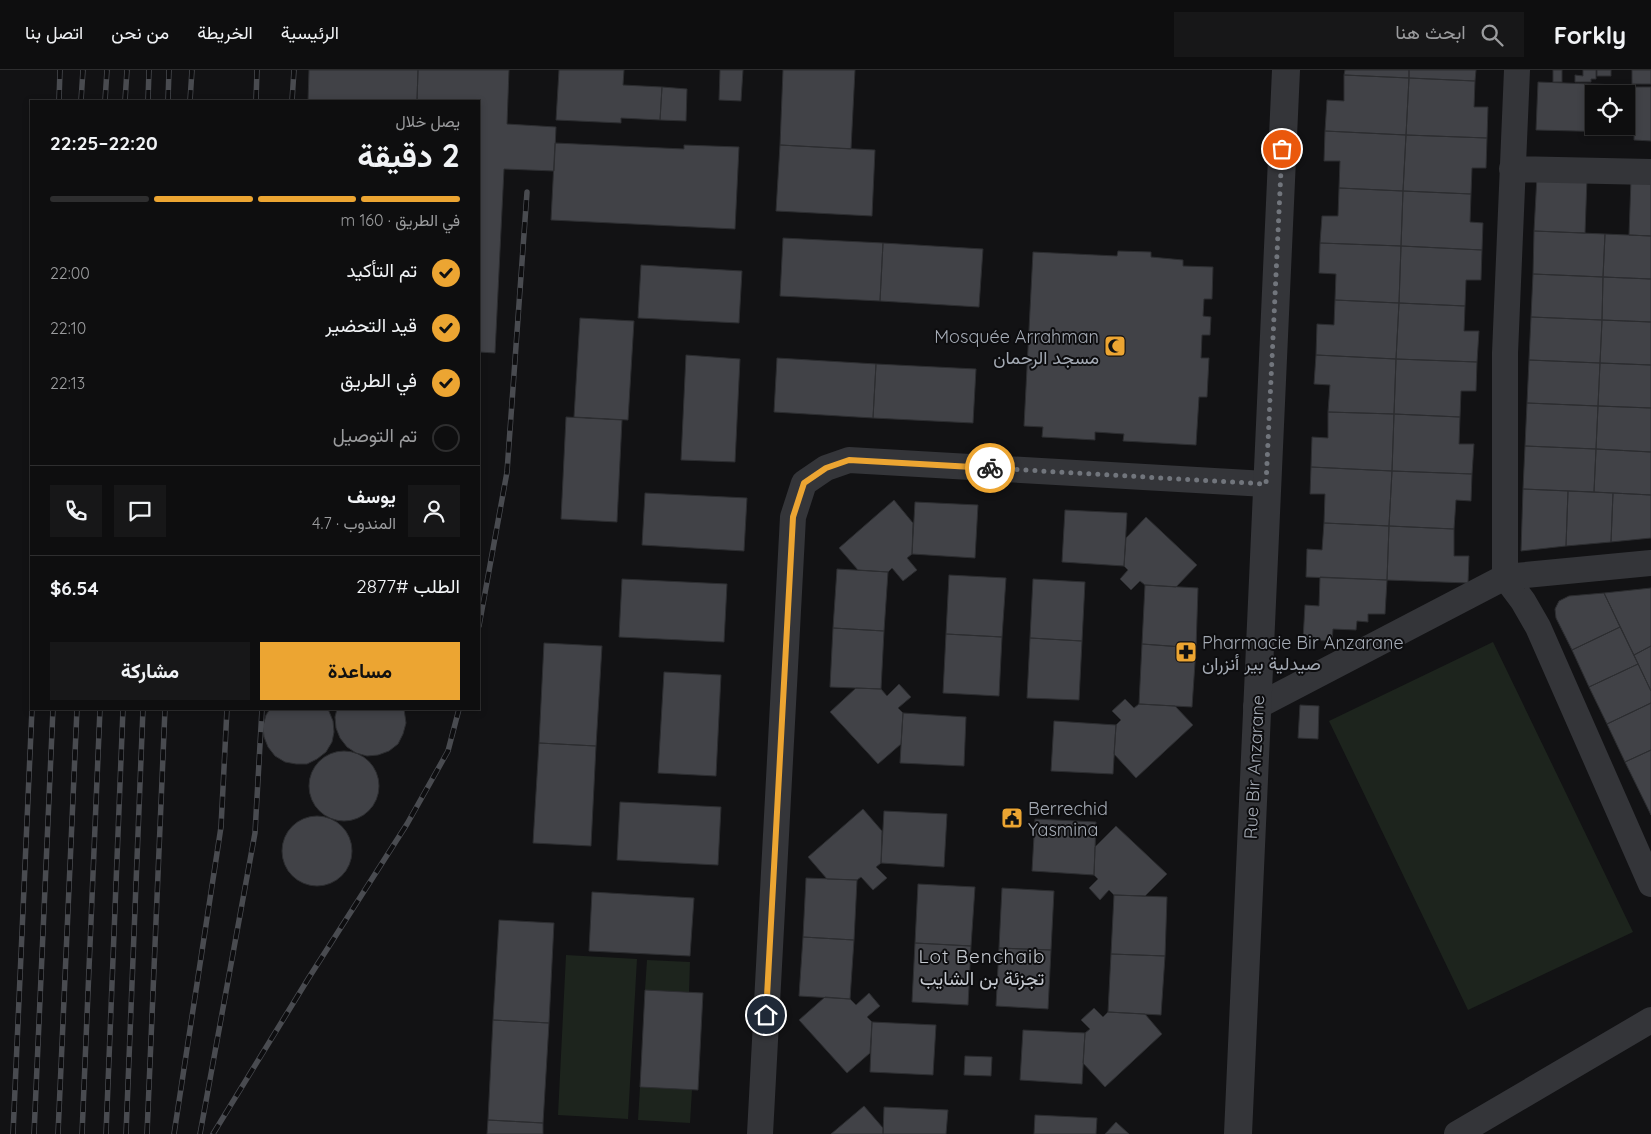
<!DOCTYPE html>
<html lang="ar">
<head>
<meta charset="utf-8">
<style>
  body { margin:0; font-family:Quicksand,Vazirmatn,sans-serif; background:#171718; color:#f1f3f6; direction:rtl; height:100vh; display:flex; flex-direction:column; font-size:19px; white-space:nowrap }
  * { box-sizing:border-box; margin:0 }
  p { font-size:16px; color:#9b9c9e }
  .icon { flex:none; width:28px; height:28px; fill:none; stroke:currentColor; stroke-width:2; stroke-linecap:round; stroke-linejoin:round }
  .map { position:relative; flex:1; overflow:hidden; direction:ltr }
  .panel { position:absolute; left:30px; top:30px; width:450px; height:610px; display:flex; flex-direction:column; background:#0e0e0f; border-radius:0px; box-shadow:0 2px 8px #0003,0 0 0 1px #2e2e2f; direction:rtl }
  .panel>* { flex:none }
  .buttons { position:absolute; left:1585px; top:15px; display:grid; gap:10px }
  .buttons a { display:grid; place-items:center; width:50px; height:50px; border-radius:0px; background:#0e0e0f; box-shadow:0 2px 8px #0003,0 0 0 1px #2e2e2f; font-size:25px }
  .pin { position:absolute; display:grid; place-items:center; width:42px; height:42px; color:#fff; margin:-21px; border:2px solid #fff; border-radius:50%; box-shadow:0 1px 5px #0007 }
  .courier { position:absolute; display:grid; place-items:center; width:50px; height:50px; margin:-25px; border:4px solid #eca532; border-radius:50%; background:#fff; color:#222; box-shadow:0 1px 6px #0007 }
  .summary em { font-style:normal; font-weight:700 }
  .summary div { display:flex; flex-direction:column-reverse }
  .summary { display:flex; align-items:center; justify-content:space-between; height:85px; padding:0 20px }
  h1 { font-size:32px; font-weight:700; line-height:38px }
  .bar { display:grid; grid-template-columns:repeat(4,1fr); gap:8px 5px; align-content:center; height:60px; padding:0 20px }
  .bar i { height:6px; border-radius:4px; background:#2e2e2f }
  .bar .selected { background:#eca532 }
  .bar p { grid-column:span 4 }
  .line { display:flex; align-items:center; gap:12px; padding:0 20px; border-top:1px solid #2e2e2f }
  .line div { flex:1 }
  .round { display:grid; place-items:center; flex:none; width:52px; height:52px; border-radius:0px; background:#171718 }
  ol { padding:0 20px; list-style:none }
  li { display:flex; align-items:center; gap:15px; height:55px }
  li p { margin-inline-start:auto }
  li .icon { padding:5px; border-radius:50%; background:#eca532; color:#111; stroke-width:4 }
  li:last-child { color:#9b9c9e }
  li i { width:28px; height:28px; border:2px solid #2e2e2f; border-radius:50% }
  .button { display:flex; gap:10px; margin-top:auto; padding:10px 20px }
  .button a { flex:1; height:58px; border-radius:0px; background:#eca532; color:#111; font-size:20px; font-weight:700; line-height:58px; text-align:center }
  .button a+a { background:#171718; color:#f1f3f6 }
  header { display:flex; align-items:center; gap:30px; box-sizing:border-box; height:70px; padding:0 25px; background:#0e0e0f; border-bottom:1px solid #2e2e2f }
  header strong { font-size:24px }
  nav { display:flex; gap:28px; margin-inline-start:auto; font-size:18px }
  .search { width:350px; height:45px; background:#171718; display:flex; align-items:center; gap:12px; box-sizing:border-box; padding:0 18px; border-radius:0px; color:#9b9c9e; font-size:19px }
  .map>svg:first-child { display:block }
  .green { fill:#1d241d }
  .building { fill:#414247; stroke:#2c2d30 }
  .lines { fill:none; stroke-linecap:round; stroke-linejoin:round }
  .minor { stroke:#343539; stroke-width:26 }
  .tertiary { stroke:#343539; stroke-width:28 }
  .rail-casing { stroke:#494b50; stroke-width:5.5 }
  .rail { stroke:#0d0d0f; stroke-width:4; stroke-dasharray:11; stroke-linecap:butt }
  .done { stroke:#71757c; stroke-width:5; stroke-dasharray:0 9 }
  .route { stroke:#eca532; stroke-width:6 }
  .labels { text-anchor:middle; dominant-baseline:central; stroke-width:4; stroke-linejoin:round; paint-order:stroke }
  .poi-label { font-size:18px; fill:#a4aab4; stroke:#0d0d0f; text-anchor:start }
  .street-label { font-size:18px; fill:#a4aab4; stroke:#0d0d0f }
  .neighbourhood-label { font-size:19px; letter-spacing:1px; fill:#c5c9d0; stroke:#0d0d0f }
</style>
</head>
<body>
<header>
<strong>Forkly</strong>
<div class="search"><svg class="icon" aria-label="search" viewBox="0 0 24 24"><circle cx="10" cy="10" r="6"/><path d="M15 15l6 6"/></svg>ابحث هنا</div>
<nav><a>الرئيسية</a><a>الخريطة</a><a>من نحن</a><a>اتصل بنا</a></nav>
</header>
<div class="map">
<svg width="1651" height="1064" viewBox="0 0 1651 1064">
  <rect width="100%" height="100%" fill="#121214"/>
  <path class="green" d="M1493,572l140,290 -165,78 -139,-289z
    M566,885l71,4 -9,160 -70,-4z
    M647,890l43,2 -1,30 -44,-2z
    M640,1017l52,3 -2,33 -52,-3z"/>
  <path class="building" d="M309,0h109l-1,31h-109z
    M418,0h91l-2,54 49,3 -2,44 -50,-2 -9,184 -16,-1v-251h-62z
    M559,0h65l-1,15 39,2 -2,33 -39,-2v5l-65,-3z
    M720,0h23l-2,31 -22,-1z
    M783,0h72l-4,79 -71,-4z
    M1345,0h64v8l-65,-3z
    M1409,0h67l-1,11 -66,-3z
    M1553,0h9v12h-9z
    M1583,0h13v9h-5v3h-16v-7l8,1z
    M1597,0h14v6h-14z
    M1632,0h19v14h-19z
    M1344,5l65,3 -3,57 -81,-4 2,-31 17,1z
    M1409,8l66,3 -1,26h14l-1,31 -81,-3z
    M1538,12l81,3v9h-25v32h32v-25h4l-1,27 -14,-1v5l-79,-2z
    M662,17l25,2 -1,32 -26,-1z
    M1635,17h16v54l-17,-1z
    M1325,61l81,4 -3,56 -64,-3 1,-27h-16z
    M1406,65l81,3 -1,30h-14l-1,26 -68,-3z
    M555,73l129,6v-4l55,2 -4,82 -184,-9z
    M780,75l95,5 -3,66 -96,-5z
    M1537,106l50,2 -2,55 -51,-2z
    M1631,110l20,1v55l-22,-1z
    M1339,118l64,3 -2,55 -81,-3 2,-27h16z
    M1403,121l68,3 -1,28 13,1 -1,27 -81,-4z
    M1534,161l71,3 -2,43 -70,-3z
    M1605,164l46,2v43l-48,-2z
    M783,168l100,5 -3,58 -100,-5z
    M883,173l100,6 -4,58 -99,-6z
    M1320,173l81,3 -2,57 -64,-3 1,-26 -17,-1z
    M1401,176l81,4 -1,30h-15l-1,26 -66,-3z
    M1118,181l33,1v5l32,3v6l30,1 -1,32h-8l-1,17 8,1 -1,18h-8l-1,23h8l-2,39h-8l-3,48 -73,-4 1,-7 -29,-2v8l-53,-3 1,-10 -19,-1 9,-174 84,4z
    M641,195l101,6 -3,52 -101,-5z
    M1533,204l70,3 -1,43 -71,-3z
    M1603,207l48,2v43l-49,-2z
    M1335,230l64,3 -3,56 -80,-4 1,-31 17,1z
    M1399,233l66,3 -1,25h15l-2,31 -81,-3z
    M1531,247l71,3 -2,43 -71,-3z
    M580,248l54,3 -6,99 -54,-3z
    M1602,250l49,2v43l-51,-2z
    M686,285l54,4 -5,103 -54,-2z
    M1316,285l80,4 -2,55 -66,-2 2,-27 -16,-1z
    M777,288l99,6 -3,54 -99,-6z
    M1396,289l81,3 -1,29h-15l-1,26 -66,-3z
    M1529,290l71,3 -2,43 -71,-3z
    M1600,293l51,2v43l-53,-2z
    M876,294l100,5 -3,54 -100,-5z
    M1527,333l71,3 -2,43 -71,-3z
    M1598,336l53,2v44l-55,-3z
    M1328,342l66,2 -2,57 -81,-4 1,-30 16,1z
    M1394,344l66,3 -1,27h15l-2,30 -80,-3z
    M566,347l56,3 -5,102 -56,-3z
    M1525,376l71,3 -2,43 -71,-3z
    M1596,379l55,3v43l-57,-3z
    M1311,397l81,4 -3,55 -65,-3 1,-29h-15z
    M1392,401l80,3 -1,27 -15,-1 -2,29 -65,-3z
    M1523,419l45,2 -2,55 -45,5z
    M1568,421l45,2 -2,49 -45,4z
    M645,423l102,5 -3,53 -102,-6z
    M1613,423l38,2v43l-40,4z
    M894,430l19,23 -1,31 -5,4 10,12 -14,11 -11,-13 -4,4 -30,-2 -19,-22z
    M915,432l63,3 -3,53 -63,-4z
    M1065,440l62,3 -3,53 -62,-4z
    M1146,447l51,48 -21,22 -31,-2 -5,-4 -9,9 -11,-11 8,-9 -4,-4 2,-28z
    M1324,453l65,3 -2,54 -81,-3 1,-28 15,1z
    M1389,456l65,3v27h15l-1,27 -81,-3z
    M837,499l51,3 -4,59 -51,-3z
    M949,505l57,3 -4,59 -56,-3z
    M1320,507l67,3 -2,34h-17v8l-11,-1 -1,9 -23,-1 -1,12 -29,-1 2,-35 14,1z
    M622,509l105,5 -3,58 -105,-5z
    M1033,509l52,3 -3,59 -52,-3z
    M1145,515l53,3 -2,60 -54,-4z
    M1651,518v58l-17,9 -30,-62z
    M1604,523l16,34 -48,23 -16,-32 -1,-9 4,-8 10,-5z
    M1620,557l18,37 -49,23 -17,-37z
    M833,558l51,3 -3,58 -51,-2z
    M946,564l56,3 -3,59 -56,-3z
    M1030,568l52,3 -3,59 -52,-2z
    M544,573l58,3 -6,100 -57,-3z
    M1142,574l54,4 -4,59 -53,-3z
    M1651,576v45l-17,-36z
    M1638,594l13,27v12l-44,21 -18,-37z
    M664,602l57,3 -5,101 -58,-3z
    M899,614l12,13 -13,11 5,5 -2,31 -23,20 -48,-52 26,-24 25,1 6,7z
    M1125,629l9,9 5,-4 36,2 18,19 -57,53 -22,-24 2,-29 5,-5 -9,-9z
    M1651,633v47l-26,12 -18,-38z
    M1300,635l19,1 -1,33 -20,-1z
    M270,639h58l5,12 1,11 -2,10 -6,10 -9,7 -10,5h-11l-11,-2 -10,-6 -7,-9 -4,-10 -1,-11 3,-11z
    M337,639h67l2,14 -3,11 -5,10 -9,7 -11,4 -11,1 -11,-3 -9,-6 -7,-9 -4,-10 -1,-11z
    M903,643l63,4 -2,49 -64,-3z
    M1054,651l62,4 -3,49 -62,-3z
    M539,673l57,3 -5,100 -58,-3z
    M1651,680v65l-26,-53z
    M309 716a35 35 0 1 1 70 0a35 35 0 1 1-70 0Z
    M620,732l101,5 -3,58 -101,-5z
    M863,739l19,22 -1,32 -5,4 11,11 -14,12 -12,-13 -4,3 -30,-1 -19,-22z
    M884,741l63,3 -3,53 -63,-4z
    M282 781a35 35 0 1 1 70 0a35 35 0 1 1-70 0Z
    M1035,749l61,3 -2,53 -62,-4z
    M1116,756l51,48 -22,22 -31,-1 -5,-5 -9,10 -11,-12 9,-9 -4,-4 1,-28z
    M806,808l51,2 -3,60 -51,-3z
    M918,814l57,3 -4,59 -56,-3z
    M1002,818l52,3 -3,59 -52,-2z
    M592,822l102,6 -4,58 -101,-5z
    M1114,825l53,2 -2,59 -54,-2z
    M499,850l55,3 -5,100 -56,-3z
    M803,867l51,3 -4,59 -51,-3z
    M915,873l56,3 -3,59 -56,-3z
    M999,878l52,2 -3,59 -52,-3z
    M1111,884l54,2 -4,59 -53,-3z
    M645,920l58,3 -5,97 -58,-3z
    M869,923l11,13 -13,11 5,5 -2,31 -23,20 -48,-53 26,-23 25,2 6,6z
    M1094,938l9,9 5,-5 37,2 17,20 -57,53 -22,-24 2,-30 5,-4 -9,-9z
    M493,950l56,3 -6,100 -55,-3z
    M872,952l64,3 -3,50 -63,-3z
    M1023,960l62,3 -3,51 -62,-4z
    M965,986l27,1 -1,19 -27,-1z
    M864,1036l19,22v6h-52z
    M884,1037l64,3 -2,24h-63z
    M1035,1045l62,3 -1,16h-62z
    M488,1050l55,3v11h-56z
    M1116,1052l13,12h-24z"/>
  <g class="lines">
    <path class="minor" d="M1517,0l-12,283v224l18,24 15,26 113,257
      M1512,99l139,3
      M1256,637l249,-130 146,-14
      M760,1064l33,-617 11,-34 22,-15 23,-8 417,24
      M1457,1064l194,-114"/>
    <path class="tertiary" d="M1238,1064l48,-1064"/>
    <g class="rail-casing">
      <path id="rail" d="M59,31l1,-31
        M81,31l2,-31
        M105,31l2,-31
        M125,31l2,-31
        M148,31l1,-31
        M168,31l1,-31
        M190,31l2,-31
        M256,31l1,-31
        M292,31l2,-31
        M479,556l28,-154 20,-280
        M13,1064l19,-425
        M34,1064l19,-425
        M58,1064l19,-425
        M82,1064l18,-425
        M106,1064l17,-425
        M126,1064l17,-425
        M147,1064l18,-425
        M174,1064l47,-307 6,-118
        M200,1064l55,-301 7,-124
        M213,1064l95,-155 99,-155 41,-73 11,-42"/>
    </g>
    <use href="#rail" class="rail"/>
  </g>
  <g class="lines">
    <path class="done" d="M990,398l276,16 16,-335"/>
    <path class="route" d="M766,945l27,-498 11,-34 22,-15 23,-8 141,8"/>
  </g>
  <defs>
    <g id="mosque-square" transform="scale(1.125)"><rect x="-9" y="-9" width="18" height="18" rx="4" fill="#eca532" stroke="#0d0d0f"/><path d="M3.5-4.9A6 6 0 1 0 3.5 4.9A5 5 0 1 1 3.5-4.9Z" fill="#111"/></g>
    <g id="pharmacy-square" transform="scale(1.125)"><rect x="-9" y="-9" width="18" height="18" rx="4" fill="#eca532" stroke="#0d0d0f"/><path d="M-2-6h4v4h4v4h-4v4h-4v-4h-4v-4h4Z" fill="#111"/></g>
    <g id="civic-square" transform="scale(1.125)"><rect x="-9" y="-9" width="18" height="18" rx="4" fill="#eca532" stroke="#0d0d0f"/><path d="M-.6-6.5H3V-4.5H.6V-3L4-1V1h2V6H-6V1h2V-1L-.6-3ZM-1.2 2.5V6h2.4V2.5Z" fill="#111"/></g>
  </defs>
  <g fill-rule="evenodd">
    <use href="#mosque-square" x="1115" y="276"/>
    <use href="#pharmacy-square" x="1186" y="582"/>
    <use href="#civic-square" x="1012" y="748"/>
  </g>
  <g class="labels">
    <g class="poi-label">
      <text x="1099" y="266" text-anchor="end">Mosquée Arrahman<tspan x="1099" dy="21">مسجد الرحمان</tspan></text>
      <text x="1202" y="572">Pharmacie Bir Anzarane<tspan x="1202" dy="21">صيدلية بير أنزران</tspan></text>
      <text x="1028" y="738">Berrechid<tspan x="1028" dy="21">Yasmina</tspan></text>
    </g>
    <g class="street-label">
      <text transform="translate(1254 697) rotate(-87)">Rue Bir Anzarane</text>
    </g>
    <g class="neighbourhood-label">
      <text x="982" y="886">Lot Benchaib<tspan x="982" dy="22">تجزئة بن الشايب</tspan></text>
    </g>
  </g>
</svg>
<div class="buttons">
<a><svg class="icon" aria-label="locate" viewBox="0 0 24 24"><circle cx="12" cy="12" r="6"/><path d="M12 2v4M12 18v4M2 12h4M18 12h4"/></svg></a>
</div>
<div class="pin" style="left:1282px;top:79px;background:#ea580c"><svg class="icon" aria-label="bag" viewBox="0 0 24 24"><path d="M5 8h14l-1 12H6zM9 8a3 3 0 0 1 6 0"/></svg></div>
<div class="pin" style="left:766px;top:945px;background:#1f2937"><svg class="icon" aria-label="home" viewBox="0 0 24 24"><path d="M3 11l9-7 9 7M6 9v11h12V9"/></svg></div>
<div class="courier" style="left:990px;top:398px"><svg class="icon" aria-label="bike" viewBox="0 0 24 24"><circle cx="6" cy="16" r="4"/><circle cx="18" cy="16" r="4"/><path d="M6 16l4-8h5l3 8M10 8l3 8H6M13 5h3"/></svg></div>
<section class="panel">
<div class="summary"><div><h1>2 دقيقة</h1><p>يصل خلال</p></div><em>22:20–22:25</em></div>
<div class="bar"><i class="selected"></i><i class="selected"></i><i class="selected"></i><i></i><p>في الطريق · 160 m</p></div>
<ol>
<li><svg class="icon" aria-label="check" viewBox="0 0 24 24"><path d="M5 12l5 5 9-10"/></svg>تم التأكيد<p>22:00</p></li>
<li><svg class="icon" aria-label="check" viewBox="0 0 24 24"><path d="M5 12l5 5 9-10"/></svg>قيد التحضير<p>22:10</p></li>
<li><svg class="icon" aria-label="check" viewBox="0 0 24 24"><path d="M5 12l5 5 9-10"/></svg>في الطريق<p>22:13</p></li>
<li><i></i>تم التوصيل</li>
</ol>
<div class="line" style="height:90px"><a class="round"><svg class="icon" aria-label="person" viewBox="0 0 24 24"><circle cx="12" cy="8" r="4"/><path d="M4 21q1-7 8-7t8 7"/></svg></a><div><b>يوسف</b><p>المندوب · 4.7</p></div><a class="round"><svg class="icon" aria-label="chat" viewBox="0 0 24 24"><path d="M4 5h16v11H9l-5 4z"/></svg></a><a class="round"><svg class="icon" aria-label="phone" viewBox="0 0 24 24"><path d="M5 4h4l2 5-3 2q2 4 5 5l2-3 5 2v4C11 20 4 13 5 4z"/></svg></a></div>
<div class="line" style="height:65px"><div>الطلب #2877</div><b>$6.54</b></div>
<div class="button"><a>مساعدة</a><a>مشاركة</a></div>
</section>
</div>
</body>
</html>
